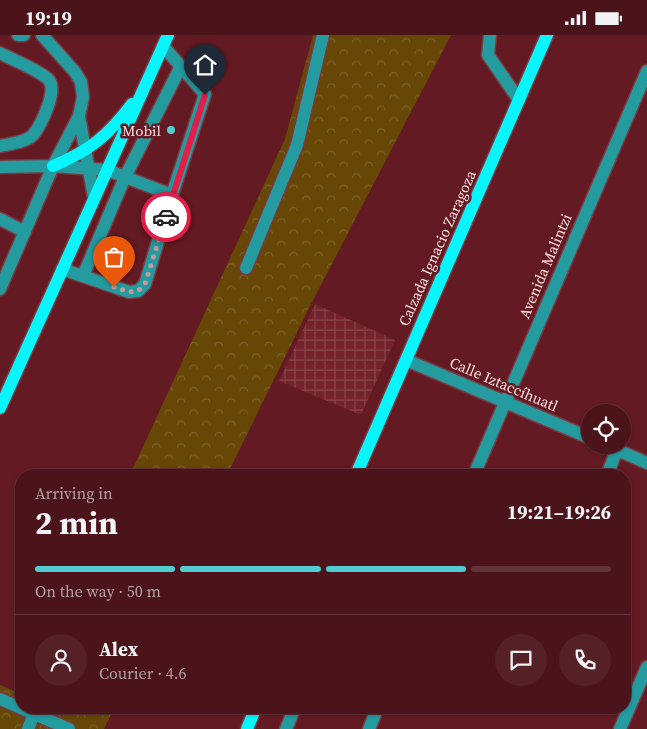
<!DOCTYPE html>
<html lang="en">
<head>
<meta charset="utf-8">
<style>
  body { margin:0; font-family:"Source Serif 4",serif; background:#552127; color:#f1f3f6; height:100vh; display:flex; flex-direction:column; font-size:19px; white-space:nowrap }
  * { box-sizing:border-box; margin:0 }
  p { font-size:16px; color:#b29ea2 }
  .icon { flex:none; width:28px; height:28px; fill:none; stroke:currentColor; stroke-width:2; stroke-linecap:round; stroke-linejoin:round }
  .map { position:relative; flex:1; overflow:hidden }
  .details { position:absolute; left:15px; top:434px; width:616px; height:245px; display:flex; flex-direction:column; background:#4b141a; border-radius:20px; box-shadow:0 1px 4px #0004,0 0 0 1px #623339 }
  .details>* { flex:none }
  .buttons { position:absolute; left:581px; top:369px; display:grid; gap:10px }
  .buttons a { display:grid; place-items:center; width:50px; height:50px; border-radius:50%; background:#4b141a; box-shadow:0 1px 4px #0004,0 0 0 1px #623339; font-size:25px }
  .pin { position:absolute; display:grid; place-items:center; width:42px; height:42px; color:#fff; margin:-51px -21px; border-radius:50% 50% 50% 0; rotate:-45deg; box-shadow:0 0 5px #0007 }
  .pin .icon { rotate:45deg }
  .courier { position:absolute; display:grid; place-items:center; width:50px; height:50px; margin:-25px; border:4px solid #e11d48; border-radius:50%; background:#fff; color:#222; box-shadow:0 1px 6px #0007 }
  .head em { font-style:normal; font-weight:700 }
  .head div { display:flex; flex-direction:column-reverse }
  .head { display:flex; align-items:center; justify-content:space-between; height:85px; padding:0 20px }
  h1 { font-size:32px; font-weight:700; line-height:38px }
  .bar { display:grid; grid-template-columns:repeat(4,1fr); gap:8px 5px; align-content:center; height:60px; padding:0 20px }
  .bar i { height:6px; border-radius:4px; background:#623339 }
  .bar .current { background:#51ccd1 }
  .bar p { grid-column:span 4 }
  .line { display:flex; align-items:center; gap:12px; padding:0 20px; border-top:1px solid #623339 }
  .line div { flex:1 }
  .round { display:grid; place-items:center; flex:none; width:52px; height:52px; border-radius:26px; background:#552127 }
  .status { display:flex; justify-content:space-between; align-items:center; height:35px; padding:0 25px; background:#4b141a; direction:ltr }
  .status svg { height:14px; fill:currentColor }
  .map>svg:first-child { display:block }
  .industrial { fill:url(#industrial-grid) }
  .forest { fill:url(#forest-crowns) }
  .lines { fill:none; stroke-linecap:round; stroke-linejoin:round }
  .minor-casing { stroke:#7c3940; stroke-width:15 }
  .major-casing { stroke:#7c3940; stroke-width:15 }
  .minor { stroke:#239b9f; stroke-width:12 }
  .major { stroke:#07f6fd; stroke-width:12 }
  .done { stroke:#c6999c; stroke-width:5; stroke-dasharray:0 9 }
  .route { stroke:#e11d48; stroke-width:6 }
  .poi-dot { fill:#51ccd1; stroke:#641a22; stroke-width:2 }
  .labels { text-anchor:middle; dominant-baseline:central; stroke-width:5; stroke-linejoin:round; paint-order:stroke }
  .poi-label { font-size:15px; fill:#fadddd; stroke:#641a22; text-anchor:end }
  .street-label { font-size:15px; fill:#fadddd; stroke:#641a22 }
</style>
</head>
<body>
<div class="status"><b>19:19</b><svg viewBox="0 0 49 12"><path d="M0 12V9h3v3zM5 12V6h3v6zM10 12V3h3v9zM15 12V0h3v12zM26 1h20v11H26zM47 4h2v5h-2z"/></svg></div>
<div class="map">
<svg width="647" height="694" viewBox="0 0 647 694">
  <defs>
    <pattern id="industrial-grid" width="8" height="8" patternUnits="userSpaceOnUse" patternTransform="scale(1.25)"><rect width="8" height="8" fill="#74232c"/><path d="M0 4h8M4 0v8" fill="none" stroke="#89424a"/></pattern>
    <pattern id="forest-crowns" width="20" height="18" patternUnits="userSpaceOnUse" patternTransform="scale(1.25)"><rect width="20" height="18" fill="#664706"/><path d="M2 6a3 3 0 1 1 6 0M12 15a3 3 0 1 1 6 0" fill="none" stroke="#7d612a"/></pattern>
  </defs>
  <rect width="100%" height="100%" fill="#641a22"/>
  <path class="industrial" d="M315,269l80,36 -34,75 -82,-34z"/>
  <path class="forest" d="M313,0h138l-141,271 -83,169h-97l155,-336z
    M0,650l21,9v13l93,1 -10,21h-104z"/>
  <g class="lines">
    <g class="minor-casing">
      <path id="minor" d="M18,0h6
        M490,0l-2,20 31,45
        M0,18c13,7 37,16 48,26 11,10 -7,46 -15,56 -7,7 -23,9 -33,11
        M79,81l15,82
        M0,132l53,-1 54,4 65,25 33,-101 -42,-48
        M0,184l25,13
        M246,233l51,-123 26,-110
        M62,234l67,23 9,-1 7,-7 27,-89
        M83,241l42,-99 56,-111
        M0,254l53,-123 26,-50 4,-19 -2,-15 -6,-10 -33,-37
        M406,325l184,78
        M606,410l41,18
        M474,440l173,-404
        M607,440l10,-25
        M0,664l69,30
        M28,694l6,-15
        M286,694l7,-17 -1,-5
        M369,694l9,-22
        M620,694l27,-62"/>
    </g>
    <g class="major-casing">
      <path id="major" d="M53,131c36,-15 55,-30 79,-62
        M0,373l168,-373
        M356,440l191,-440
        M247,694l9,-22"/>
    </g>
    <use href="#minor" class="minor"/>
    <use href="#major" class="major"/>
  </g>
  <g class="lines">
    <path class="done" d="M114,252l15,5 9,-1 7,-7 21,-67"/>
    <path class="route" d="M166,182l39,-122"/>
  </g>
  <circle class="poi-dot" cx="171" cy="95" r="5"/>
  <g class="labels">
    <g class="poi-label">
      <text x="161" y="95">Mobil</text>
    </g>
    <g class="street-label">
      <text transform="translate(437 213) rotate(-66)">Calzada Ignacio Zaragoza</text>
      <text transform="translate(545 231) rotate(-67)">Avenida Malintzi</text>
      <text transform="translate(504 349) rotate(23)">Calle Iztaccíhuatl</text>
    </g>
  </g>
</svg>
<div class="buttons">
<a><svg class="icon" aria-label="locate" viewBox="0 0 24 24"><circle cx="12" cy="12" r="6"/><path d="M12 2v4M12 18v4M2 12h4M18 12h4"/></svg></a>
</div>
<div class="pin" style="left:114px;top:252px;background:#ea580c"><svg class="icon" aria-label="bag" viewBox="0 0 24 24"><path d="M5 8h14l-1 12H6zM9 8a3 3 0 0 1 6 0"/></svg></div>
<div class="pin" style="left:205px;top:60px;background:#1f2937"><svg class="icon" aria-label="home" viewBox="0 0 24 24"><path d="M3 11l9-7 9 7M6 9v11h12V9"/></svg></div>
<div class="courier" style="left:166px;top:182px"><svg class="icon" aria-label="car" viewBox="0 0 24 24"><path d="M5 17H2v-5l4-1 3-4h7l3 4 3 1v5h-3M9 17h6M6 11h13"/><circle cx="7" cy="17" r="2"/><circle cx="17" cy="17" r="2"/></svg></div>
<section class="details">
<div class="head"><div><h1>2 min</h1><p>Arriving in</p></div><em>19:21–19:26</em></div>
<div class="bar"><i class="current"></i><i class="current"></i><i class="current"></i><i></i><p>On the way · 50 m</p></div>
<div class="line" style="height:90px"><a class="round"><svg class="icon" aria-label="person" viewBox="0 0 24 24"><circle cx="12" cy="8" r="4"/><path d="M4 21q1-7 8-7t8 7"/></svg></a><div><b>Alex</b><p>Courier · 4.6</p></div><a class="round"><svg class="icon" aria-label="chat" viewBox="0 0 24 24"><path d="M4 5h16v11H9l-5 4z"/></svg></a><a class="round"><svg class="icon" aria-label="phone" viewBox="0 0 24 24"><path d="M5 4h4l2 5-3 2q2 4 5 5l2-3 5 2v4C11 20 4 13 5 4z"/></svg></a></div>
</section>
</div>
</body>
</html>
